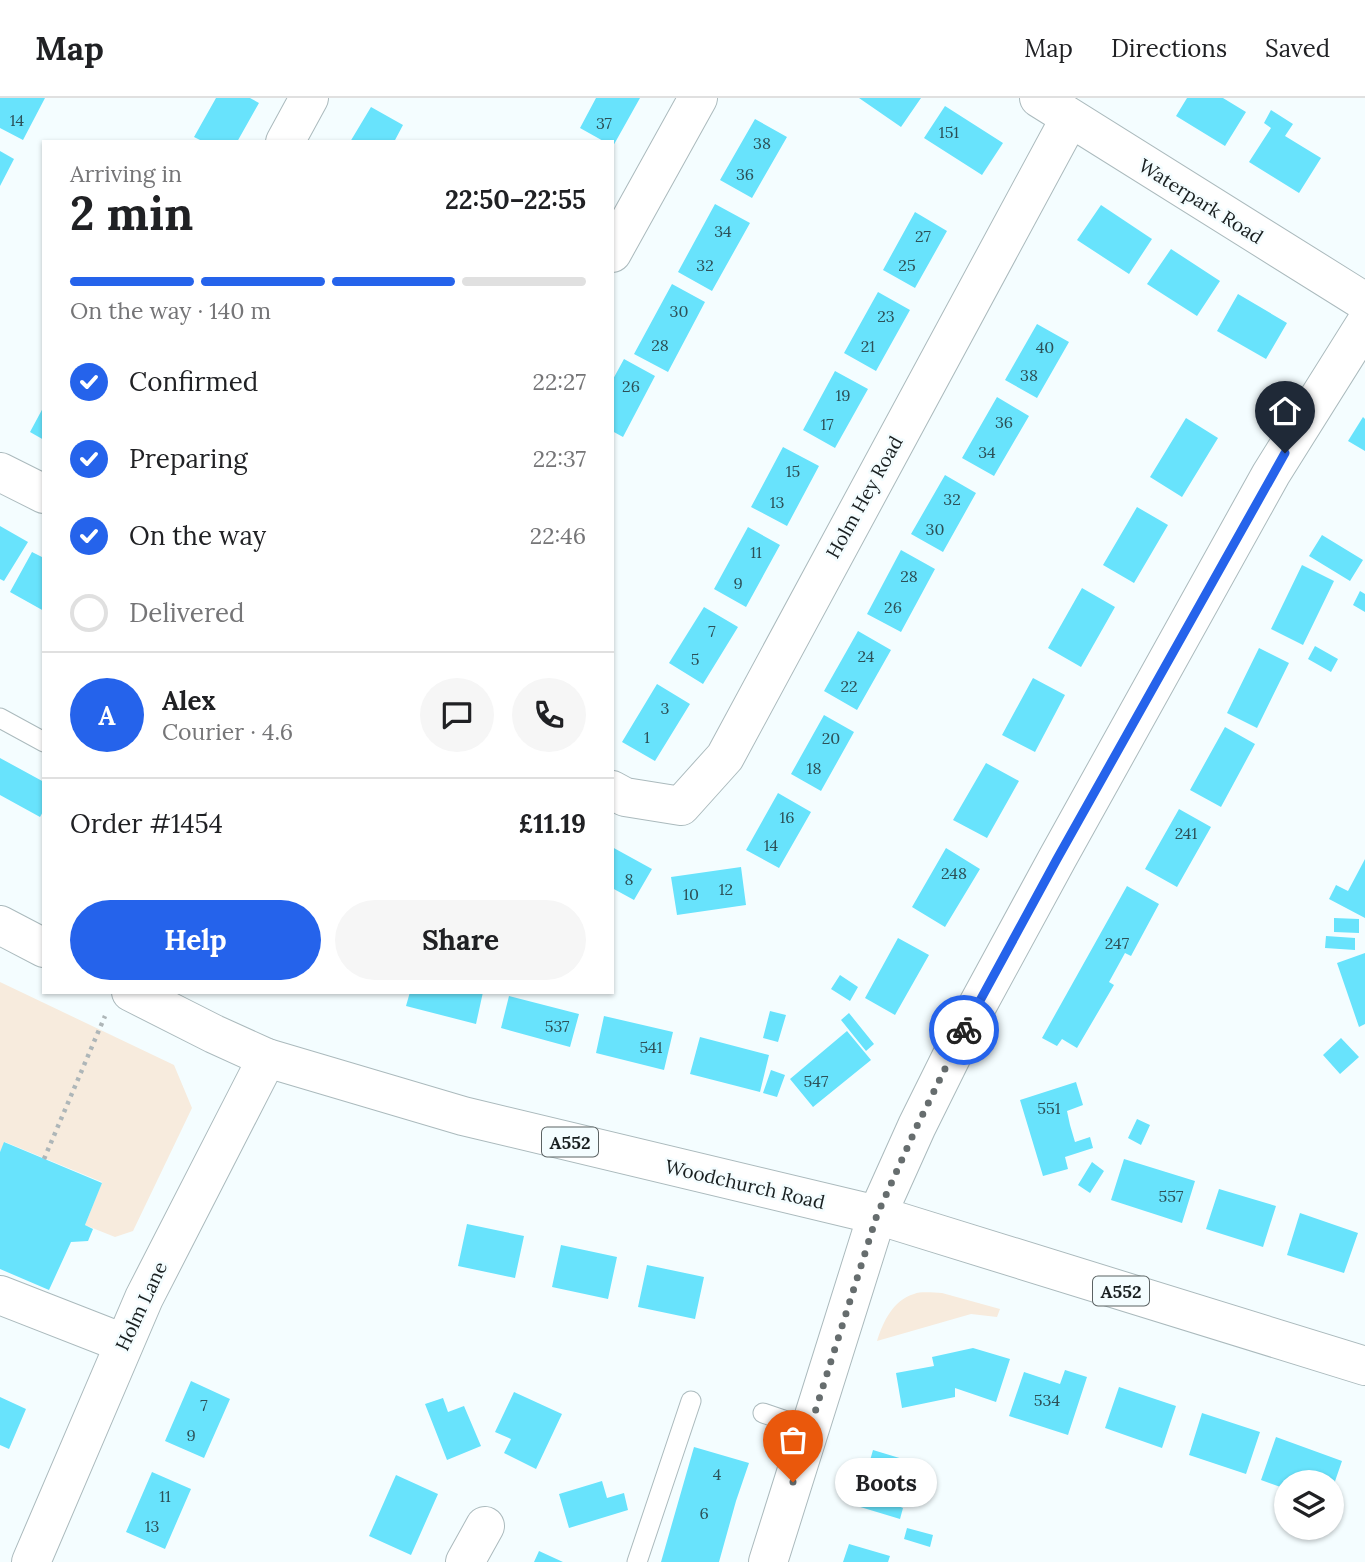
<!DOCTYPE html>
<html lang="en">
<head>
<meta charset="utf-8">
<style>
  body { margin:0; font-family:Lora,serif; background:#f6f6f6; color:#202124; height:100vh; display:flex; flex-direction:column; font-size:26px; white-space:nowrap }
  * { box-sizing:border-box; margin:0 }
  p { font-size:23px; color:#757577 }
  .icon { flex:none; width:38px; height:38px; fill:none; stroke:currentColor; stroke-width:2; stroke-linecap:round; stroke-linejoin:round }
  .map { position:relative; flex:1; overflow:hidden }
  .details { position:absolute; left:42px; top:42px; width:572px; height:854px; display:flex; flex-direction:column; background:#fff; border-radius:0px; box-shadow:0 2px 5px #0004 }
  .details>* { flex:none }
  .fabs { position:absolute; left:1274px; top:1372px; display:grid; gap:14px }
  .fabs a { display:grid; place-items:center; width:70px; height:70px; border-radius:50%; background:#fff; box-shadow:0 2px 5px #0004; font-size:35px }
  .pin { position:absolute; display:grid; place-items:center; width:60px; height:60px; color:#fff; margin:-72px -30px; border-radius:50% 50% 50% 0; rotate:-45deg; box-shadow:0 0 7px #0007 }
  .pin .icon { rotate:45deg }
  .courier { position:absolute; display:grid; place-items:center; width:70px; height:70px; margin:-35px; border:5px solid #2563eb; border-radius:50%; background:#fff; color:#222; box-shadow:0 2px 9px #0007 }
  .bubble { position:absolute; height:49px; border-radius:24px; background:#fff; box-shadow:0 2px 5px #0004; font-size:23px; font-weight:700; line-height:49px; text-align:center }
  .overview em { font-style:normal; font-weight:700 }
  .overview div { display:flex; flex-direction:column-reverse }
  .overview { display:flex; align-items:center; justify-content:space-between; height:119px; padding:0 28px }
  h1 { font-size:46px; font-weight:700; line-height:52px }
  .bar { display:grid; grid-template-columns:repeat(4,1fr); gap:10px 7px; align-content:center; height:84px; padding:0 28px }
  .bar i { height:9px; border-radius:5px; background:#e0e0e0 }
  .bar .current { background:#2563eb }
  .bar p { grid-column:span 4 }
  .line { display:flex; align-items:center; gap:18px; padding:0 28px; border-top:2px solid #e0e0e0 }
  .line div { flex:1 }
  .round { display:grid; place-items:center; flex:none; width:74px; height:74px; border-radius:37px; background:#f6f6f6 }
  ol { padding:0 28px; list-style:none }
  li { display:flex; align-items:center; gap:21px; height:77px }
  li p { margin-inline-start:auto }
  li .icon { padding:7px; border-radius:50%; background:#2563eb; color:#fff; stroke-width:4 }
  li:last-child { color:#757577 }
  li i { width:38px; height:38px; border:4px solid #e0e0e0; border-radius:50% }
  .button { display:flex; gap:14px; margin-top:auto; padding:14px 28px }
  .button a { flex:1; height:80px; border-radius:42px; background:#2563eb; color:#fff; font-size:28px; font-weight:700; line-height:80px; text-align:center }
  .button a+a { background:#f6f6f6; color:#202124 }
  header { display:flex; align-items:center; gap:42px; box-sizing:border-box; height:98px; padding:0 35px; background:#fff; border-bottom:2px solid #e0e0e0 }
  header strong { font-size:33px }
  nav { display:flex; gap:38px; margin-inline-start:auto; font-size:24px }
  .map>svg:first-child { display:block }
  .green { fill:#f7ebdd }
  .building { fill:#68e3fc }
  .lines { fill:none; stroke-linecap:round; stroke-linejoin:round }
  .service-casing { stroke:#abbabd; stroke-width:21 }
  .minor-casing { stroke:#abbabd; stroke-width:40 }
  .tertiary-casing { stroke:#abbabd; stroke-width:40 }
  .trunk-casing { stroke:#abbabd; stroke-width:40 }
  .path { stroke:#aeb6b8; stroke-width:4.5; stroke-dasharray:3.5 5; stroke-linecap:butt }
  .service { stroke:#fff; stroke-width:19 }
  .minor { stroke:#fff; stroke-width:38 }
  .tertiary { stroke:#fff; stroke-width:38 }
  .trunk { stroke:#fff; stroke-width:38 }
  .done { stroke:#666d6e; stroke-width:7; stroke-dasharray:0 12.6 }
  .route { stroke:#2563eb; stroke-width:9 }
  .labels { text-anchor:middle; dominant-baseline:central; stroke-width:5; stroke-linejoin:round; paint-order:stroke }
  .number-label { font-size:16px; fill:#2d5057 }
  .shield { fill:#f4fdff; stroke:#5b6263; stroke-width:2 }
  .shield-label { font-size:18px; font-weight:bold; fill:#191f20 }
  .street-label { font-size:19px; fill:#191f20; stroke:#f4fdff }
</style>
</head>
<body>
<header>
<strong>Map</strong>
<nav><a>Map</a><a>Directions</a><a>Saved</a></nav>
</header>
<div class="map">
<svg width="1365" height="1464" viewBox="0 0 1365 1464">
  <rect width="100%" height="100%" fill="#f4fdff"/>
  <path class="green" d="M0,884l174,83 18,43 -59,123 -18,6 -30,-12 17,-43 -97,-40 -5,10z
    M942,1195l58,16 -3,8 -26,-3 -94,27c6,-19 16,-41 37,-47 8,-3 20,-1 28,-1z"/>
  <path class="building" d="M0,0h45l-22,42 -23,-12z
    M216,0h34l9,5 -22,39h-33l-10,-5z
    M596,0h44l-28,50v-6h-7l-25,-14z
    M859,0h62l-20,29z
    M1187,0h36l23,14 -21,34 -49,-30z
    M945,8l58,37 -21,32 -58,-37z
    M371,9l32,18 -9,17h-44z
    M1271,12l22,14 -8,12 36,22 -22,35 -50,-31 22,-34 -7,-5z
    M755,21l32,18 -35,61 -32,-18z
    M0,53l14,8 -14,27z
    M715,106l35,19 -38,68 -34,-19z
    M1101,107l51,34 -23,35 -52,-34z
    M915,114l32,19 -32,57 -32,-18z
    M1171,151l49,32 -23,35 -50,-32z
    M672,186l33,18 -37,70 -34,-18z
    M878,194l32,18 -34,61 -32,-18z
    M1238,196l49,29 -21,36 -49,-28z
    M1037,226l32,18 -32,56 -32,-18z
    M624,261l31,17 -32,61 -11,-6v-50z
    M835,273l33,18 -33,59 -32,-18z
    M997,299l32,19 -35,60 -32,-18z
    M44,308v34l-14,-8z
    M1363,319l2,2v32l-17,-10z
    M1186,320l32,20 -36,59 -32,-20z
    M783,349l36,19 -32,60 -36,-19z
    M945,377l31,18 -33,59 -32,-18z
    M1137,409l31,18 -34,58 -31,-18z
    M0,428l28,16 -24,39 -4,-2z
    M748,429l32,18 -34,62 -32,-18z
    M1322,437l41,25 -13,21 -41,-25z
    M901,452l34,19 -34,63 -34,-18z
    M32,454l12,6v53l-34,-19z
    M1302,467l32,16 -31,64 -32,-16z
    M1082,490l33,19 -34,60 -33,-19z
    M1360,493l5,3v18l-12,-7z
    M704,509l34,20 -35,57 -34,-21z
    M858,533l33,19 -34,60 -33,-19z
    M1315,548l23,13 -7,13 -23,-13z
    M1259,550l30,15 -32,65 -30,-15z
    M1033,580l32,17 -30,57 -33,-17z
    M657,586l33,20 -35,57 -33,-19z
    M824,617l30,17 -33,59 -30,-17z
    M1225,629l30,17 -34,63 -31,-17z
    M0,660l44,24v28l-4,7 -40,-22z
    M986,665l33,18 -32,57 -34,-18z
    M778,695l33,19 -32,56 -33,-18z
    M1179,711l32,18 -34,60 -32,-18z
    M612,749l40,22 -18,31 -22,-12z
    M946,750l34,21 -35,58 -33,-20z
    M1365,761v59l-36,-19 7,-14 12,6z
    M741,769l5,38 -69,10 -6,-38z
    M1127,788l32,18 -28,52 -6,-3 -16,29 5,3 -37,63 -15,-9 -5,7 -15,-8z
    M1334,820l25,1v14l-25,-1z
    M1326,838l29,2v12l-30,-2z
    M898,840l31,17 -34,60 -30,-17z
    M1365,855v71l-6,3 -22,-64z
    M840,877l18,12 -8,14 -19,-12z
    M410,894h73l-7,32 -70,-18z
    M509,898l70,18 -9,33 -69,-19z
    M770,913l16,4 -8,27 -15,-4z
    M849,915l25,31 -8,7 -25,-31z
    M604,918l69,16 -9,38 -68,-17z
    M847,933l24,29 -58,47 -23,-28z
    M700,939l69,18 -9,37 -70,-18z
    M1341,940l18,19 -19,17 -17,-19z
    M771,972l14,5 -8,22 -14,-4z
    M1076,984l7,23 -16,6 3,14 5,17 15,-5 3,11 -28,9 3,12 -25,7 -23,-76z
    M1137,1021l13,6 -9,20 -13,-7z
    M4,1044l98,41 -17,42 8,4 -5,12 -17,1 -22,48 -49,-21v-117z
    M1124,1061l71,22 -13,42 -71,-23z
    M1092,1064l12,9 -14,22 -12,-8z
    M1219,1091l57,17 -13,41 -57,-18z
    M1300,1115l58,20 -14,40 -57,-18z
    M467,1126l57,12 -9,42 -57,-12z
    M561,1147l56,12 -9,42 -56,-12z
    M647,1167l57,12 -9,42 -57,-12z
    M973,1250l37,11 -14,43 -41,-14v9l-53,11 -6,-35 38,-7 -2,-9z
    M1065,1272l22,7 -19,58 -59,-19 15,-44 36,12z
    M191,1283l39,18 -26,59 -39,-17z
    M1119,1289l57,19 -14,42 -57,-20z
    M514,1294l48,22 -26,55 -32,-16 7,-14 -16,-7z
    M0,1299l26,12 -17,40 -9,-4z
    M443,1300l5,14 16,-6 17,40 -34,14 -22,-56z
    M1202,1315l58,19 -14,42 -57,-19z
    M1276,1339l66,24 -10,29v-8h-46v7l-25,-9z
    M694,1349l55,16 -13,38 -17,61h-58z
    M873,1352l43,13 -3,11 -6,-1 -9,33 5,2 -3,11 -43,-13z
    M152,1374l39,17 -26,60 -39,-17z
    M396,1377l42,19 -27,61 -42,-19z
    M602,1383l5,17 17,-5 4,17 -59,18 -10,-34z
    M907,1430l26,7 -3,12 -26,-8z
    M849,1446l41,12 -2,6h-45z
    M539,1453l24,11h-29z"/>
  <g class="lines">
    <g class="service-casing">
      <path id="service" d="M0,620l44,24
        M763,1315l47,16
        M637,1464l54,-161"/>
    </g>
    <g class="minor-casing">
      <path id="minor" d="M1039,0l326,204
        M285,44l24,-44
        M612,155l86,-155
        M0,374l44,22
        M612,692l13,7 56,9 44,-49 345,-639
        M0,1197l123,48
        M31,1464l113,-264 123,-240
        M465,1464l20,-36
        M768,1464l109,-347"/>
    </g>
    <g class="tertiary-casing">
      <path id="tertiary" d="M877,1117l40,-89 53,-107 87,-160 214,-385 94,-150"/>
    </g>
    <g class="trunk-casing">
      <path id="trunk" d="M0,827l44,23
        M131,894l83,42 53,24 196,58 414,99 488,151"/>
    </g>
    <path class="path" d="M44,1061l61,-143"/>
    <use href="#service" class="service"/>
    <use href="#minor" class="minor"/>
    <use href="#tertiary" class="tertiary"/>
    <use href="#trunk" class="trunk"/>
  </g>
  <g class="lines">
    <path class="done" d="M793,1384l84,-267 40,-89 47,-96"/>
    <path class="route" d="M964,932l93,-171 228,-406"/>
  </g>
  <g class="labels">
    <g class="number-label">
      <text x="17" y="22">14</text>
      <text x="604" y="25">37</text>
      <text x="949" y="34">151</text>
      <text x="762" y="45">38</text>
      <text x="745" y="76">36</text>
      <text x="723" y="133">34</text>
      <text x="923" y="138">27</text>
      <text x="705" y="167">32</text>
      <text x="907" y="167">25</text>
      <text x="679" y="213">30</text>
      <text x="886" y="218">23</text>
      <text x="660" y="247">28</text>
      <text x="868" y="248">21</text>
      <text x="1045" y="249">40</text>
      <text x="1029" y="277">38</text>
      <text x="631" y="288">26</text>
      <text x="843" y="297">19</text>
      <text x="1004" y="324">36</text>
      <text x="827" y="326">17</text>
      <text x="987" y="354">34</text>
      <text x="793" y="373">15</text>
      <text x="952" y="401">32</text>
      <text x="777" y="404">13</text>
      <text x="935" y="431">30</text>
      <text x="756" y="454">11</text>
      <text x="909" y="478">28</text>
      <text x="738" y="485">9</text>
      <text x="893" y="509">26</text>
      <text x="712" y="533">7</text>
      <text x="866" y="558">24</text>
      <text x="695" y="561">5</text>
      <text x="849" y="588">22</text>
      <text x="665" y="610">3</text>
      <text x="647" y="639">1</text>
      <text x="831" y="640">20</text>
      <text x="814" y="670">18</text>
      <text x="787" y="719">16</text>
      <text x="1186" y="735">241</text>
      <text x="771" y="747">14</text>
      <text x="954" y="775">248</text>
      <text x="629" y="781">8</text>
      <text x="726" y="791">12</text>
      <text x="691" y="796">10</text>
      <text x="1117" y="845">247</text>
      <text x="557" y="928">537</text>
      <text x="651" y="949">541</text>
      <text x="816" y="983">547</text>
      <text x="1049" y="1010">551</text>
      <text x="1171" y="1098">557</text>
      <text x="1047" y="1302">534</text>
      <text x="204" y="1307">7</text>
      <text x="191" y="1337">9</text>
      <text x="717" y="1376">4</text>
      <text x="165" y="1398">11</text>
      <text x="704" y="1415">6</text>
      <text x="152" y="1428">13</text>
    </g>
    <g class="shield">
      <rect x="542" y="1029.5" width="56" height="29" rx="5"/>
      <rect x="1093" y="1178.5" width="56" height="29" rx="5"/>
    </g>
    <g class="shield-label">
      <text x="570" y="1044">A552</text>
      <text x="1121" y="1193">A552</text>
    </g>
    <g class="street-label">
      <text transform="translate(1201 103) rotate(32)">Waterpark Road</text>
      <text transform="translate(864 399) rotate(-61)">Holm Hey Road</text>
      <text transform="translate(745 1086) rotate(13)">Woodchurch Road</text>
      <text transform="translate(141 1208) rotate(-65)">Holm Lane</text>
    </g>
  </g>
</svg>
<div class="fabs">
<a><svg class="icon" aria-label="layers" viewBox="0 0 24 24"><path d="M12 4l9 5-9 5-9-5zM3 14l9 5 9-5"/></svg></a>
</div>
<div class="pin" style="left:793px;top:1384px;background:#ea580c"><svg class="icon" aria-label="bag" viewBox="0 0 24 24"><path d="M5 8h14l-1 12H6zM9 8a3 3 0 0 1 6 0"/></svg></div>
<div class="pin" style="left:1285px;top:355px;background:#1f2937"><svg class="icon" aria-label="home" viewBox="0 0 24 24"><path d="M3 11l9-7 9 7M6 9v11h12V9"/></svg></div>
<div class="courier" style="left:964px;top:932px"><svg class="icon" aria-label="bike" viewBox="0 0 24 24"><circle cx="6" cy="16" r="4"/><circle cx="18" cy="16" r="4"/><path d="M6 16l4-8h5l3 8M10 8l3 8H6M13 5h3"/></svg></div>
<div class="bubble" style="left:835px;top:1360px;width:102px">Boots</div>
<section class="details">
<div class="overview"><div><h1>2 min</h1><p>Arriving in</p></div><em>22:50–22:55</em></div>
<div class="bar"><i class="current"></i><i class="current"></i><i class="current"></i><i></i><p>On the way · 140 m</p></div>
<ol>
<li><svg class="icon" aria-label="check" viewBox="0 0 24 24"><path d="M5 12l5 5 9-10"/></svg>Confirmed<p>22:27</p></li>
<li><svg class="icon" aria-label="check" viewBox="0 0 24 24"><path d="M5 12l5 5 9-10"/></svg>Preparing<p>22:37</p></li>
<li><svg class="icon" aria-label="check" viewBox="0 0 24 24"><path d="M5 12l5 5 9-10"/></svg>On the way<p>22:46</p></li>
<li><i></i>Delivered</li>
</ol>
<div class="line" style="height:126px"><b class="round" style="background:#2563eb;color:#fff">A</b><div><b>Alex</b><p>Courier · 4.6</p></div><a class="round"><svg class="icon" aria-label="chat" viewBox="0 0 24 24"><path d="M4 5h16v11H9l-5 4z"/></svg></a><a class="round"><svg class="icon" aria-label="phone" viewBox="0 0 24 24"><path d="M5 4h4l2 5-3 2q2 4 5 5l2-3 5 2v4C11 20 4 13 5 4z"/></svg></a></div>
<div class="line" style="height:91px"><div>Order #1454</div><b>£11.19</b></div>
<div class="button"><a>Help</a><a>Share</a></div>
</section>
</div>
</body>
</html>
